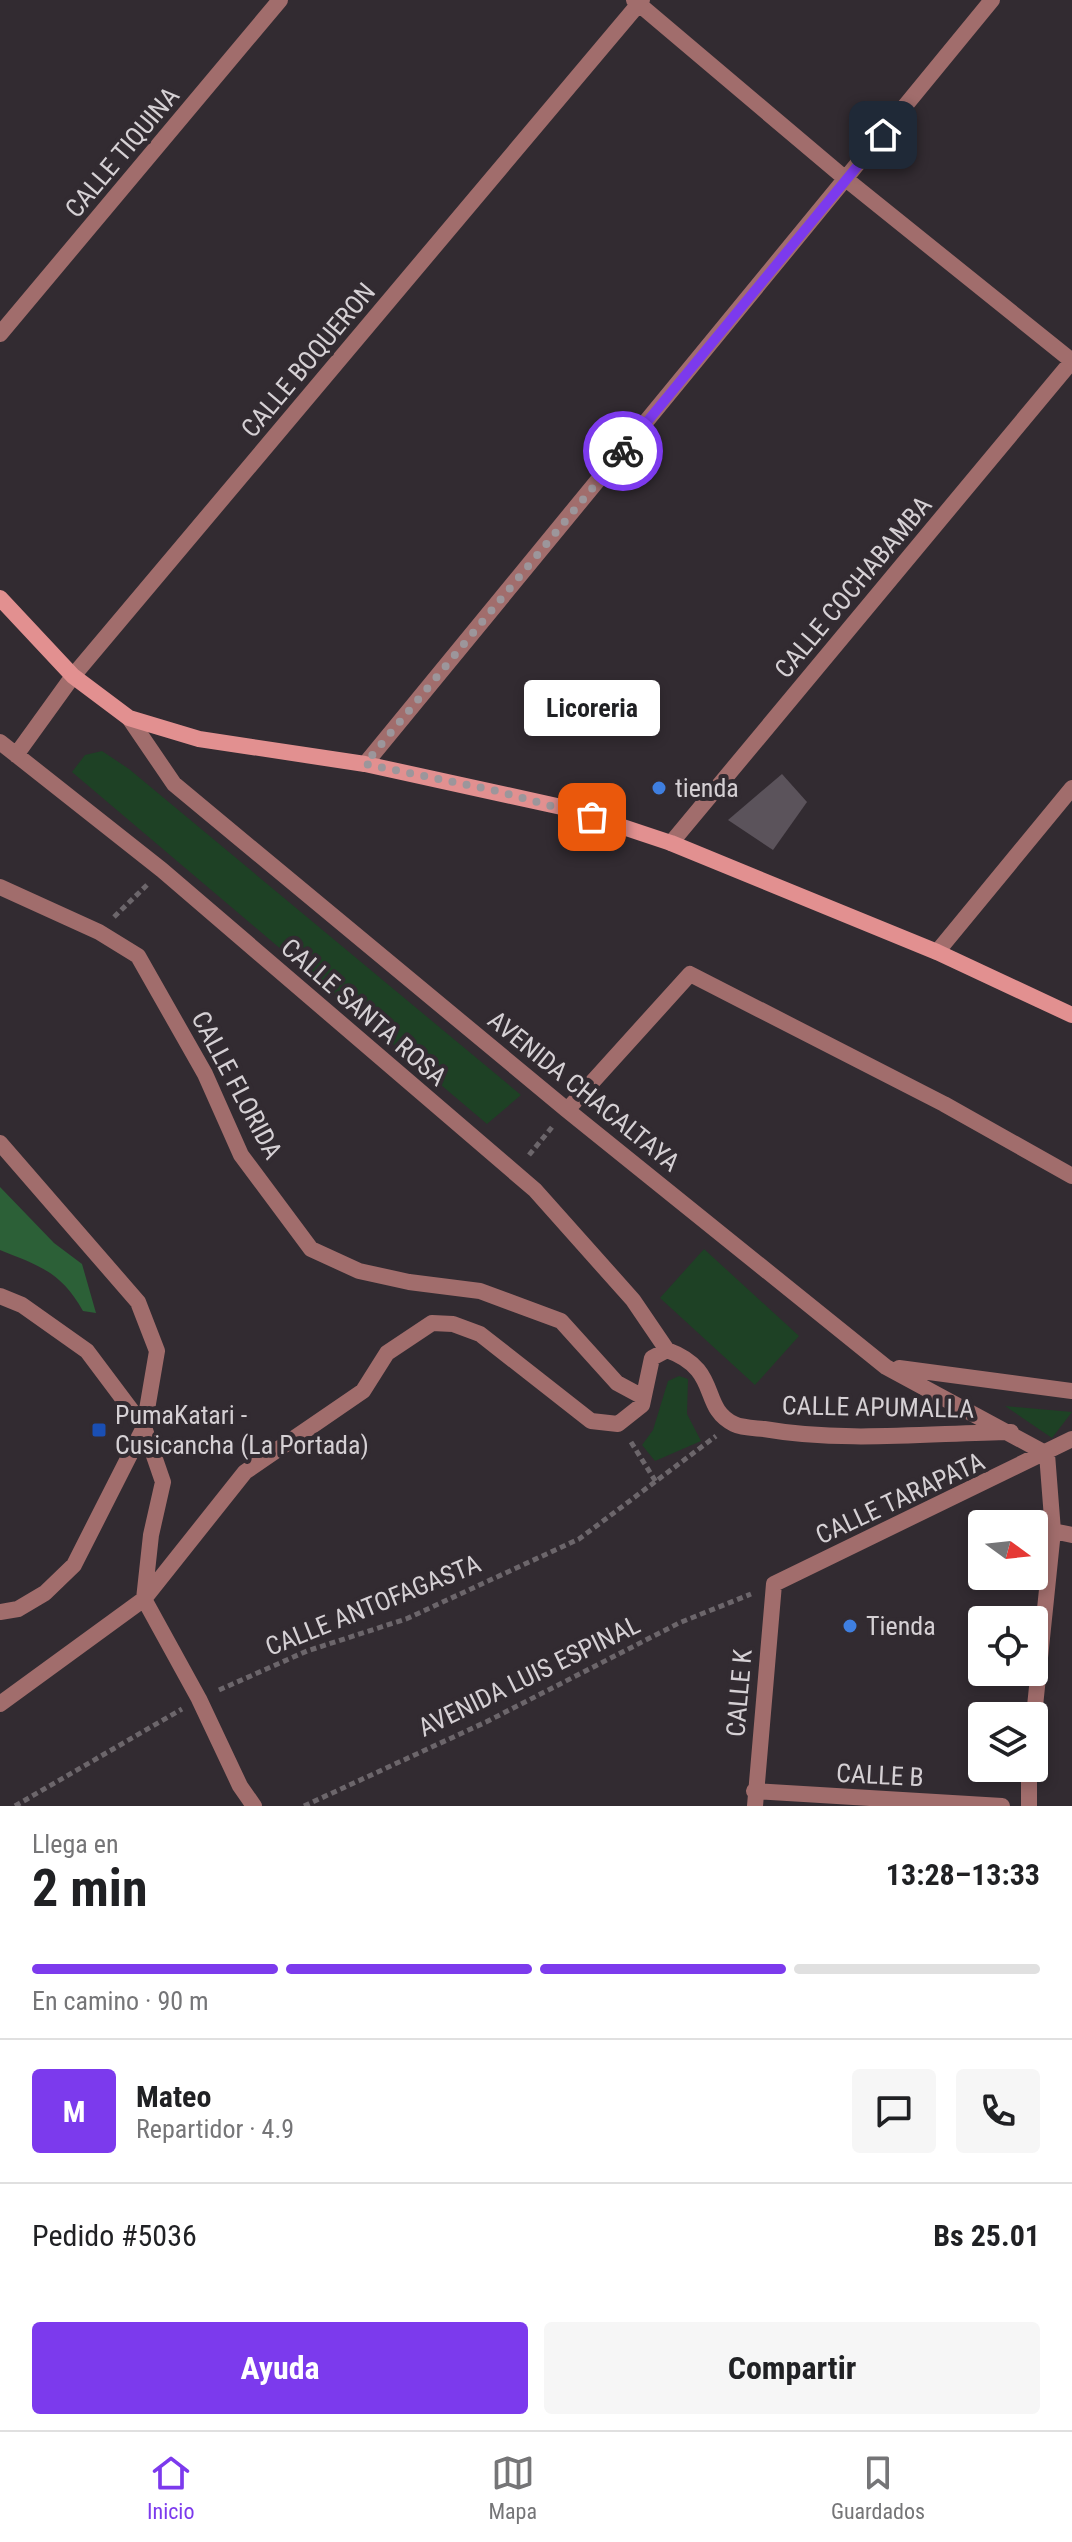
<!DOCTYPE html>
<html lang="es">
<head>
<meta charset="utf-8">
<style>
  body { margin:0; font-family:"Roboto Condensed",sans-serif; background:#f6f6f6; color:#202124; height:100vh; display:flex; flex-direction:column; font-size:30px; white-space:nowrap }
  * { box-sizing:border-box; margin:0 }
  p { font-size:26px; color:#757577 }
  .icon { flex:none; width:44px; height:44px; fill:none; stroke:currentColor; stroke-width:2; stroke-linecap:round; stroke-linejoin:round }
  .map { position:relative; height:1806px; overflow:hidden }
  .side { display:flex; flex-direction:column; background:#fff; flex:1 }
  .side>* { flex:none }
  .needle { width:52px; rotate:105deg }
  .tools { position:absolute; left:968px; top:1510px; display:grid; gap:16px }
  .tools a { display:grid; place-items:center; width:80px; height:80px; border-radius:8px; background:#fff; box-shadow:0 4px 12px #0003; font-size:40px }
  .pin { position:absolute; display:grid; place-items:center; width:68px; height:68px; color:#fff; margin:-34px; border-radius:16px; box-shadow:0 4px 12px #0006 }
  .courier { position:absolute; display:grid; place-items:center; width:80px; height:80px; margin:-40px; border:6px solid #7c3aed; border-radius:50%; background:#fff; color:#222; box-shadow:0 2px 10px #0007 }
  .bubble { position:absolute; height:56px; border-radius:8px; background:#fff; box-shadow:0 4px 12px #0003; font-size:26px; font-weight:700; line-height:56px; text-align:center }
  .summary em { font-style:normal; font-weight:700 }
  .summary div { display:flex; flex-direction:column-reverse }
  .summary { display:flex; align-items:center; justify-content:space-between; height:136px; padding:0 32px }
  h1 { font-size:52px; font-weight:700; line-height:60px }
  .bar { display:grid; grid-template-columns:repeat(4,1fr); gap:12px 8px; align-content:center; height:96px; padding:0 32px }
  .bar i { height:10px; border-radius:6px; background:#e0e0e0 }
  .bar .active { background:#7c3aed }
  .bar p { grid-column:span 4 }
  .line { display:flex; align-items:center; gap:20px; padding:0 32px; border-top:2px solid #e0e0e0 }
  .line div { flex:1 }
  .round { display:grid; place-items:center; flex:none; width:84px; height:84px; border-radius:8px; background:#f6f6f6 }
  .action { display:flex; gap:16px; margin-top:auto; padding:16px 32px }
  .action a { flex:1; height:92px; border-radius:8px; background:#7c3aed; color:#fff; font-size:32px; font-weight:700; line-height:92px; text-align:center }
  .action a+a { background:#f6f6f6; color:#202124 }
  .tabs { display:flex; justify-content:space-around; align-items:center; height:112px; border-top:2px solid #e0e0e0; background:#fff; font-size:22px; color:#757577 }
  .tabs a { display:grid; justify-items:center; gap:4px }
  .tabs .active { color:#7c3aed }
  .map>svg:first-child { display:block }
  .green { fill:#1e4125 }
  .forest { fill:#2c6037 }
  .building { fill:#5b535b }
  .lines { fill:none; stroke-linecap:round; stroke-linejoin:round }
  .path { stroke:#6c666b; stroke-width:5; stroke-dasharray:6 4; stroke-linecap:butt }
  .street { stroke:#a16d6c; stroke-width:16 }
  .secondary { stroke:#e29090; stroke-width:16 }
  .done { stroke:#9c969b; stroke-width:8; stroke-dasharray:0 14.4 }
  .route { stroke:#7c3aed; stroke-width:10 }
  .shop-dot { fill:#3f7fe0; stroke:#322b31; stroke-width:3 }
  .transit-dot { fill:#1a4fb4; stroke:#322b31; stroke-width:3 }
  .labels { text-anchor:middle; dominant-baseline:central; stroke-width:8; stroke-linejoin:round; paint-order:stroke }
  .street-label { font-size:26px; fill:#d5d0d4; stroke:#322b31 }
  .poi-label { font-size:26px; fill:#d5d0d4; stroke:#322b31; text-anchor:start }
</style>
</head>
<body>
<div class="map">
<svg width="1072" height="1806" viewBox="0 0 1072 1806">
  <rect width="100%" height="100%" fill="#322b31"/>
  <path class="green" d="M102,751l27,18 392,326 -34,29 -415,-352 13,-17z
    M704,1249l95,87 -44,49 -95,-87z
    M679,1376l9,3 -1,35 14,27 -46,20 -13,-16 11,-15 15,-49z
    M1005,1406l67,6 -20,26z"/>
  <path class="forest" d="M0,1187l54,56 28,21 14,49 -13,-2c-22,-39 -43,-45 -83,-61z"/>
  <path class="building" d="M782,774l25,28 -34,48 -45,-30z"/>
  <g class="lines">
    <path class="path" d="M114,917l33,-32
      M529,1155l24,-29
      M631,1442l25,40
      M219,1690l88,-39 99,-32 173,-80 137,-103
      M15,1806l167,-97
      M304,1806l182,-84 193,-99 72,-29"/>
    <path class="street" d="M634,0l213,180 225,181
      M0,334l280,-334
      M129,718l45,66 393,326 319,257 161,87
      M0,742l162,128 373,320 98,110 34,50
      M16,755l57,-79 569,-676
      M365,764l627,-764
      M671,843l401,-482
      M0,887l99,45 39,24 67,118 36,81 70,94 48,22 50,11 71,9 81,30 56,62 26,14
      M937,952l135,-164
      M567,1110l123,-136 254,130 128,72
      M0,1143l138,159 19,49 -13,76 -70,138 -29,28 -27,16 -18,3
      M0,1296l22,9 65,46 57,76 19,55 -12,53 -7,64 55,100 41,87 14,20
      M899,1368l173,23
      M1053,1531l19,4
      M0,1704l144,-105 101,-127 118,-81 24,-38 45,-30 21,1 27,10 111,87 27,3 24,-19 10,-47 15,-8c55,20 32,57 67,74 8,4 21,4 30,5 80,14 167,4 247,3
      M1034,1716l19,-185 -6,-77
      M754,1791l248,15
      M755,1806l19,-222 298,-145
      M1029,1806v-38"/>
    <path class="secondary" d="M0,598l73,78 56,42 70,21 166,25 201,44 105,35 266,109 135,63"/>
  </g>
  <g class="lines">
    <path class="done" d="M592,817l-99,-27 -128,-26 258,-313"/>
    <path class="route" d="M623,451l260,-316"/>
  </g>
  <g class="shop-dot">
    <circle cx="659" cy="788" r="8"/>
    <circle cx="850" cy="1626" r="8"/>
  </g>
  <rect class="transit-dot" x="91" y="1422" width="16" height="16" rx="4"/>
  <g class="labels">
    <g class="street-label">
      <text transform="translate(122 152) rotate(-50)">CALLE TIQUINA</text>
      <text transform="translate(308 360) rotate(-50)">CALLE BOQUERON</text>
      <text transform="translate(853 587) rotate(-50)">CALLE COCHABAMBA</text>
      <text transform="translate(364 1012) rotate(41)">CALLE SANTA ROSA</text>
      <text transform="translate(237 1085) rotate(62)">CALLE FLORIDA</text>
      <text transform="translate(584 1091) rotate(39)">AVENIDA CHACALTAYA</text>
      <text transform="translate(878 1407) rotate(1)">CALLE APUMALLA</text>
      <text transform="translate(900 1498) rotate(-25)">CALLE TARAPATA</text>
      <text transform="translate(373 1605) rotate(-22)">CALLE ANTOFAGASTA</text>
      <text transform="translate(529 1676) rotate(-26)">AVENIDA LUIS ESPINAL</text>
      <text transform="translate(739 1693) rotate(-85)">CALLE K</text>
      <text transform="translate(880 1775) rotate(3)">CALLE B</text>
    </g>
    <g class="poi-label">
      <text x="675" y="788">tienda</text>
      <text x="115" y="1415">PumaKatari -<tspan x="115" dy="30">Cusicancha (La Portada)</tspan></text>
      <text x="866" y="1626">Tienda</text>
    </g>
  </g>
</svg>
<div class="tools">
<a><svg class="needle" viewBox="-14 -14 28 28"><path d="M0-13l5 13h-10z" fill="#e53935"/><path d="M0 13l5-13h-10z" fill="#757577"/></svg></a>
<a><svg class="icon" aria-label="locate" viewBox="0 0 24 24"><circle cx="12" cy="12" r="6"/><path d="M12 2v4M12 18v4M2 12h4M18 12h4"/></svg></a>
<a><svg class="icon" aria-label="layers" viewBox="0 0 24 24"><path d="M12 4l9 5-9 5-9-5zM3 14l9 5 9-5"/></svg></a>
</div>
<div class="pin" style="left:592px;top:817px;background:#ea580c"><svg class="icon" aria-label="bag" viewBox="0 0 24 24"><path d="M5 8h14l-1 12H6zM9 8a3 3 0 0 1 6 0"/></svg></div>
<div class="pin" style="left:883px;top:135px;background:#1f2937"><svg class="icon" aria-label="home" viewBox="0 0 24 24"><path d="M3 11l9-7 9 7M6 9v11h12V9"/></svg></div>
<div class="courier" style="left:623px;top:451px"><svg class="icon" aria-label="bike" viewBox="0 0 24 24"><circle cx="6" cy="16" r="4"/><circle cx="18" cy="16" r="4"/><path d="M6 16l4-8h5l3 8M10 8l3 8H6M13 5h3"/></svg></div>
<div class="bubble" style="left:524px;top:680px;width:136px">Licoreria</div>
</div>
<section class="side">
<div class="summary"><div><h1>2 min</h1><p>Llega en</p></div><em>13:28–13:33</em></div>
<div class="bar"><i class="active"></i><i class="active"></i><i class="active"></i><i></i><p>En camino · 90 m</p></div>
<div class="line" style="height:144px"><b class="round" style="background:#7c3aed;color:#fff">M</b><div><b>Mateo</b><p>Repartidor · 4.9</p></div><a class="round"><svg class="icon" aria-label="chat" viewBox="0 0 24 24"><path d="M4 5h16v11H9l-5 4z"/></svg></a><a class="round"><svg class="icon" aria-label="phone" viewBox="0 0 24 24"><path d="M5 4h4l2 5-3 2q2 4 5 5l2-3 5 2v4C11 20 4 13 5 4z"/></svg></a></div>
<div class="line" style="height:104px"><div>Pedido #5036</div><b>Bs 25.01</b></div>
<div class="action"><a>Ayuda</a><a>Compartir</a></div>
</section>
<nav class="tabs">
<a class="active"><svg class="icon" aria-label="home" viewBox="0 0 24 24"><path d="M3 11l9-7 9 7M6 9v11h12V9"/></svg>Inicio</a>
<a><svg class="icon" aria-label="map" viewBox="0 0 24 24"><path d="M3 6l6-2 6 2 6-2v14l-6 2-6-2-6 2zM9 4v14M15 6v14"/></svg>Mapa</a>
<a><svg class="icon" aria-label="saved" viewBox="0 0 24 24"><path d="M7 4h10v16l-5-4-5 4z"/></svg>Guardados</a>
</nav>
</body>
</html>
